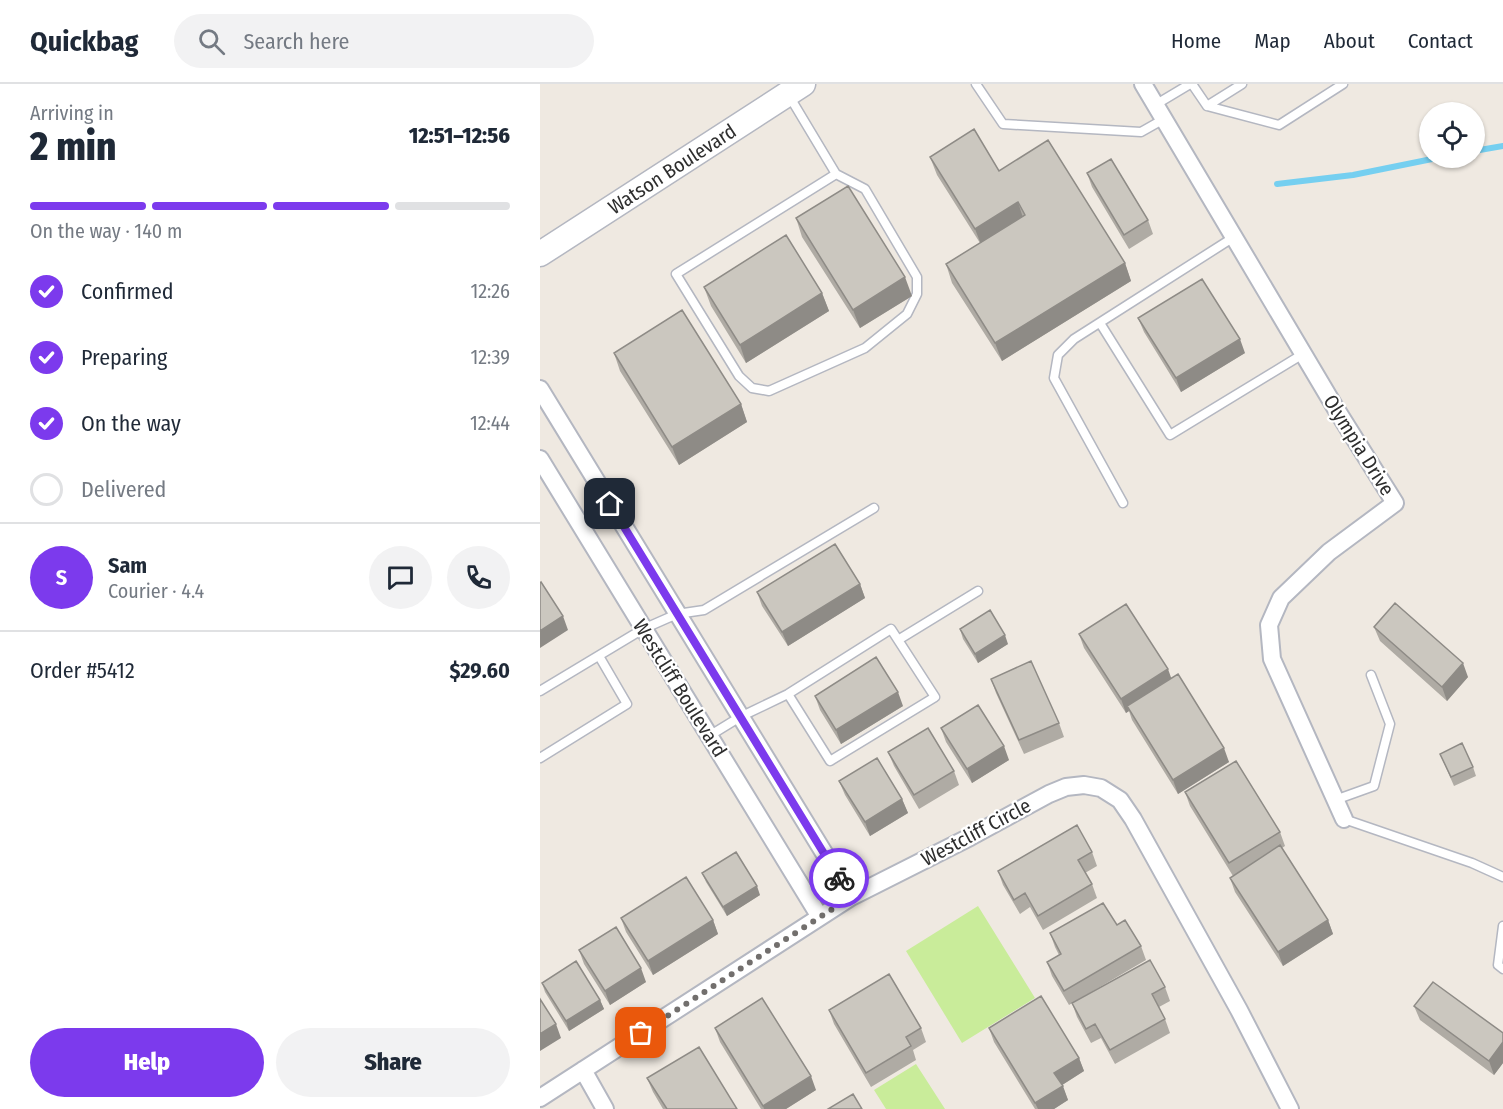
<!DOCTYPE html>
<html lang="en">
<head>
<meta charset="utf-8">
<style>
  body { margin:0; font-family:"Fira Sans Condensed",sans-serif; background:#f2f2f3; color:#1f2937; height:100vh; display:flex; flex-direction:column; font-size:22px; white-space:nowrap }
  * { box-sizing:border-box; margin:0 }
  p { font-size:20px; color:#747a83 }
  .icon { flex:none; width:33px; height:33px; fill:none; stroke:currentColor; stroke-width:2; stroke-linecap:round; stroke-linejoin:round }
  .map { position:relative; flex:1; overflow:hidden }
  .drawer { display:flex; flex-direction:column; background:#fff; width:540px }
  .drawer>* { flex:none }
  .tools { position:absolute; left:879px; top:18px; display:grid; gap:12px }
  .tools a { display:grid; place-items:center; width:66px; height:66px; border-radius:50%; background:#fff; box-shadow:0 2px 4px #0004; font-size:30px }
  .pin { position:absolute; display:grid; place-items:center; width:51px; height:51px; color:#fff; margin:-26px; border-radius:12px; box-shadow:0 3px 9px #0006 }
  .courier { position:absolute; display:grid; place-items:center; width:60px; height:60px; margin:-30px; border:4px solid #7c3aed; border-radius:50%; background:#fff; color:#222; box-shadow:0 2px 8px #0007 }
  .head em { font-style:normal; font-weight:800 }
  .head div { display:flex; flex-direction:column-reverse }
  .head { display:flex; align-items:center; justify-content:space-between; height:102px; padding:0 30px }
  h1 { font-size:39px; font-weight:800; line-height:45px }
  .bar { display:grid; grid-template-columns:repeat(4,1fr); gap:9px 6px; align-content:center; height:72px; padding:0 30px }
  .bar i { height:8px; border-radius:4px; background:#e0e1e3 }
  .bar .selected { background:#7c3aed }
  .bar p { grid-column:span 4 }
  .line { display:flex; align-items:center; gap:15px; padding:0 30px; border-top:2px solid #e0e1e3 }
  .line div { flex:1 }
  .round { display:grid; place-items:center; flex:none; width:63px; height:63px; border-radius:32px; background:#f2f2f3 }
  ol { padding:0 30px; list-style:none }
  li { display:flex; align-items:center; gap:18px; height:66px }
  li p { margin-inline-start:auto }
  li .icon { padding:6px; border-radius:50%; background:#7c3aed; color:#fff; stroke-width:4 }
  li:last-child { color:#747a83 }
  li i { width:33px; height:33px; border:3px solid #e0e1e3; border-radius:50% }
  .primary-button { display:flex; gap:12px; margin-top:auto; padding:12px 30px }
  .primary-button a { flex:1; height:69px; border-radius:36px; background:#7c3aed; color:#fff; font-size:24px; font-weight:800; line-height:69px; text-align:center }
  .primary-button a+a { background:#f2f2f3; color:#1f2937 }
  header { display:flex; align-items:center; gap:36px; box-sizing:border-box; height:84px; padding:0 30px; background:#fff; border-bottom:2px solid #e0e1e3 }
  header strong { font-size:28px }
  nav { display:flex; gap:33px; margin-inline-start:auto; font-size:21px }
  .search { width:420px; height:54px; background:#f2f2f3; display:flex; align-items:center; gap:15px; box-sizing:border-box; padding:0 21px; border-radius:33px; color:#747a83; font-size:22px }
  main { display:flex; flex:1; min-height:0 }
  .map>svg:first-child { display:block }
  .pitch { fill:#c9ec9a }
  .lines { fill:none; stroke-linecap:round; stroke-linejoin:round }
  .stream { stroke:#75cff0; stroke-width:6 }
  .service-casing { stroke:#b4b7c1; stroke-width:11 }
  .minor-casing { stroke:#b4b7c1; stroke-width:20 }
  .secondary-casing { stroke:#b4b7c1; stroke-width:27 }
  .service { stroke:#fff; stroke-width:8 }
  .minor { stroke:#fff; stroke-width:16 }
  .secondary { stroke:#fff; stroke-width:24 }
  .wall { fill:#afaba4 }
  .shaded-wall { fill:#8e8b86 }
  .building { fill:#cbc7bf; stroke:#8e8b86; stroke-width:1.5 }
  .done { stroke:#726f6d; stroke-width:6; stroke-dasharray:0 10.8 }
  .route { stroke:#7c3aed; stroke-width:8 }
  .labels { text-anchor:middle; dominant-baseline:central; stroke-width:4.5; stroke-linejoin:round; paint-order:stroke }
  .street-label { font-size:20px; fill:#2e2e2e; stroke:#fff }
</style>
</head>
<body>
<header>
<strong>Quickbag</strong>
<div class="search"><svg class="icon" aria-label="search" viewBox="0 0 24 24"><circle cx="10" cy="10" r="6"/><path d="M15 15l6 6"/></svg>Search here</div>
<nav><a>Home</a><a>Map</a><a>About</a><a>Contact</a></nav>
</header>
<main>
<section class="drawer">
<div class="head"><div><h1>2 min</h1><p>Arriving in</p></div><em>12:51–12:56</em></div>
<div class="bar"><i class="selected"></i><i class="selected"></i><i class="selected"></i><i></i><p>On the way · 140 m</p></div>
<ol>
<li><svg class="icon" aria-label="check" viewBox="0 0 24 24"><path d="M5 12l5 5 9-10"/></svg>Confirmed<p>12:26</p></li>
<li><svg class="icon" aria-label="check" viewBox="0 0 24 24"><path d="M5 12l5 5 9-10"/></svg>Preparing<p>12:39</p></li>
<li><svg class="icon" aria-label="check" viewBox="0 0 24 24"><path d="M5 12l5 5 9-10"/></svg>On the way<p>12:44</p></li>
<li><i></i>Delivered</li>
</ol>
<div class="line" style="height:108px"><b class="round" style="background:#7c3aed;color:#fff">S</b><div><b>Sam</b><p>Courier · 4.4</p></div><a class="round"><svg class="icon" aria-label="chat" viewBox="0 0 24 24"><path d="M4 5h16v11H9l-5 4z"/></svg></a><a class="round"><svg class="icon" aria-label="phone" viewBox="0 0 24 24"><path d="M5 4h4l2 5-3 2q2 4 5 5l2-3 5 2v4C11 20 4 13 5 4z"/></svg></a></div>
<div class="line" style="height:78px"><div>Order #5412</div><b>$29.60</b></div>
<div class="primary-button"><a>Help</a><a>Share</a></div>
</section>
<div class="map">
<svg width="963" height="1025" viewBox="0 0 963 1025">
  <rect width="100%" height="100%" fill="#efe9e1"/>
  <path class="pitch" d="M438,822l57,92 -73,45 -56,-92z
    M376,980l29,45h-59l-12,-19z"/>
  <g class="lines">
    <path class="stream" d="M934,67l29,-5
      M737,100l76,-9 84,-17"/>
    <g class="service-casing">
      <path id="service" d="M436,0l27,40 138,8 23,-13
        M652,0l15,22 72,19 64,-41
        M248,10l48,80 29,15 52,88v17l-10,20 -42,34 -96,43 -17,-3 -13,-12 -63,-102 160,-100
        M615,21l35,-21
        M667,22l35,-22
        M560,239l70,112 133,-81
        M583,419l-69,-125 4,-23 16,-16 160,-102
        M358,556l80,-49
        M0,607l103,-62 34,-15 27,-4 170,-102
        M169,652l31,-19 48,-23 103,-65 44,68 -105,64 -42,-67
        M0,674l87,-54 -28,-48
        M795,716l39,-14 16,-62 -19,-49
        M804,735l128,44 31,14
        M963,842l-5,39 5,4"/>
    </g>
    <g class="minor-casing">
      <path id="minor" d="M603,0l193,325 59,94 -66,49 -48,46 -12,27 3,34 72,160
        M0,305l311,508
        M0,375l280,458
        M43,986l22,39
        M0,1014l311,-201 119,-60 79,-43 17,-7 18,-2 17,3 19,12 13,19 106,191 51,99"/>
    </g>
    <g class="secondary-casing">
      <path id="secondary" d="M0,170l263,-170"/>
    </g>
    <use href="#service" class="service"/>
    <use href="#minor" class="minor"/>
    <use href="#secondary" class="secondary"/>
  </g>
  <path class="wall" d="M390,73l69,14 126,92 6,18 -129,80 -50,-78 -6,-19 34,-21 -43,-68z
    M547,89l61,47 5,14 -24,15 -37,-62z
    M256,134l116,78 -52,32 -58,-91z
    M164,203l118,6 7,18 -83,52 -35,-57z
    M598,234l107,35 -64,39 -37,-60z
    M74,269l127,51 6,18 -68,43 -59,-94z
    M320,500l5,14 -77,48 -26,-40 -5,-14z
    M834,543l94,50 -21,24 -67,-60z
    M420,545l48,15 -30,19 -15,-24z
    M539,550l92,44 58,84 -51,32 -46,-74 -3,-9 -3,2 -42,-65z
    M451,595l68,44 5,14 -40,17 -28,-61z
    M275,612l88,10 -62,38 -21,-34z
    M401,644l68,32 -37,23 -26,-41z
    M348,668l66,19 5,14 -40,24 -25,-43z
    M900,670l33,13 3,9 -22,10z
    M299,697l63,18 6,14 -38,23 -25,-41z
    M645,708l95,40 5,14 -3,2 46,72 5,14 -50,32 -48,-74 -5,-14 3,-2 -43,-70z
    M552,768l5,14 -12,7 7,11 5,14 -54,32 -13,-23 -10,7 -17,-29 -5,-14z
    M162,789l58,22 -33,21 -21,-34z
    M81,834l92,2 5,14 -65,41 -27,-43z
    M577,841l24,21 5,14 -77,45 -17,-29 -5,-14 12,-7 -4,-8 -5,-14z
    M39,866l67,32 -36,23 -26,-41z
    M2,899l58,17 4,9 -35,22 -24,-39z
    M625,903l5,14 -11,6 6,12 5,14 -55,31 -14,-26 -10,5 -14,-26 -5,-14z
    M874,922l89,27v30l-9,12 -74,-55z
    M289,926l92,18 5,14 -13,8 3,10 -45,27 -37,-63z
    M175,944l101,62 -30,19h-25l-41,-67z
    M449,944l90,30 5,13 -22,14 6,15 -14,9h-19l-41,-67z
    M107,994l90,31h-74l-10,-17z"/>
  <path class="shaded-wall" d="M478,118l6,19 -42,26 -7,-18z
    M585,179l6,18 -129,80 -7,-18z
    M365,193l7,19 -52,32 -7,-18z
    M282,209l7,18 -83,52 -6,-18z
    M700,255l5,14 -64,39 -5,-14z
    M201,320l6,18 -68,43 -7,-18z
    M320,500l5,14 -77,48 -6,-14z
    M23,532l5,14 -28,18v-17z
    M465,551l3,9 -30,19 -3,-9z
    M923,579l5,14 -21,24 -5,-14z
    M628,585l5,14 -46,23 2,5 -3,2 -5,-14z
    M358,608l5,14 -62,38 -5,-14z
    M464,662l5,14 -37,23 -5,-14z
    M684,664l5,14 -51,32 -5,-14z
    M362,715l6,14 -38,23 -5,-14z
    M217,802l3,9 -33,21 -4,-9z
    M173,836l5,14 -65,41 -5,-14z
    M788,836l5,14 -50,32 -5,-14z
    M101,884l5,14 -36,23 -5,-14z
    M60,916l4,9 -35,22 -3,-10z
    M16,940l5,14 -21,13v-17z
    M963,958v21l-9,12 -5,-14z
    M539,974l5,13 -25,16 -5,-14z
    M271,992l5,14 -30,19h-22l-1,-3z
    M523,1002l5,14 -14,9h-16l-3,-6z"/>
  <path class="building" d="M434,45l25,42 49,-31 77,123 -130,80 -49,-79 79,-49 -7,-13 -43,27 -45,-72z
    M571,75l37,61 -24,15 -37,-62z
    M308,102l57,91 -52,33 -57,-92z
    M246,151l36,58 -82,52 -36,-58z
    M662,195l38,60 -64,39 -38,-60z
    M142,226l59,94 -69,43 -58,-94z
    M295,460l25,40 -78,48 -25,-40z
    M1,498l22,34 -23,15v-48z
    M855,519l68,60 -21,24 -68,-60z
    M586,520l42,65 -47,30 -42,-65z
    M450,526l15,25 -30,19 -15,-25z
    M336,573l22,35 -62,38 -21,-34z
    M491,577l28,62 -40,17 -28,-61z
    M638,590l46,74 -51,32 -46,-74z
    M438,621l26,41 -37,23 -26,-41z
    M388,644l26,43 -40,24 -26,-43z
    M922,659l11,24 -22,10 -11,-23z
    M337,674l25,41 -37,23 -26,-41z
    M696,677l44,71 -51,31 -44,-71z
    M537,741l15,27 -14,8 14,24 -54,32 -13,-23 -11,7 -16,-29z
    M740,761l48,75 -50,32 -48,-74z
    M196,768l21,34 -34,21 -21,-34z
    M146,793l27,43 -65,41 -27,-43z
    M563,819l14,22 8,-5 16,26 -77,45 -17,-29 14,-8 -11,-21z
    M76,843l25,41 -36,23 -26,-41z
    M610,876l15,27 -13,7 13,25 -55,31 -15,-26 -9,5 -14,-26z
    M36,877l24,39 -34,21 -24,-38z
    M349,890l32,54 -15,9 5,9 -45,27 -37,-63z
    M893,898l70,51v9l-14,19 -75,-55z
    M501,912l38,62 -25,15 9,13 -28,17 -46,-75z
    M222,914l49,78 -48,30 -48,-78z
    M0,915l16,25 -16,10z
    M159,963l38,62h-70l-20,-31z
    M313,1010l9,15h-34z"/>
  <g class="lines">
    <path class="done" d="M101,949l210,-136 -12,-19"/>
    <path class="route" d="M70,420l229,374"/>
  </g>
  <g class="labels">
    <g class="street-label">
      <text transform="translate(132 85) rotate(-33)">Watson Boulevard</text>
      <text transform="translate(819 361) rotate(58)">Olympia Drive</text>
      <text transform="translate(140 604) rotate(58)">Westcliff Boulevard</text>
      <text transform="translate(436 748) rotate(-28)">Westcliff Circle</text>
    </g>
  </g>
</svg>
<div class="tools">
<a><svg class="icon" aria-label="locate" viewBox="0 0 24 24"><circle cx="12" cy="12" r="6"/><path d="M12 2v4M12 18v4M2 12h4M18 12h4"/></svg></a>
</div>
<div class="pin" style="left:101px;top:949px;background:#ea580c"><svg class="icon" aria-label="bag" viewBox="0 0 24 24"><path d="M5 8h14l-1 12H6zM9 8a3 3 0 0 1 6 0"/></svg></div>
<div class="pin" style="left:70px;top:420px;background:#1f2937"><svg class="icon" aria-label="home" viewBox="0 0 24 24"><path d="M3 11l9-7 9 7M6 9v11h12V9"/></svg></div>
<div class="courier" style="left:299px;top:794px"><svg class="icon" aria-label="bike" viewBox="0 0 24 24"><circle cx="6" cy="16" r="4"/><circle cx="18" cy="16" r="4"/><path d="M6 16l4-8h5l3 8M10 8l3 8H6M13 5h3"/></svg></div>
</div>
</main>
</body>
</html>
